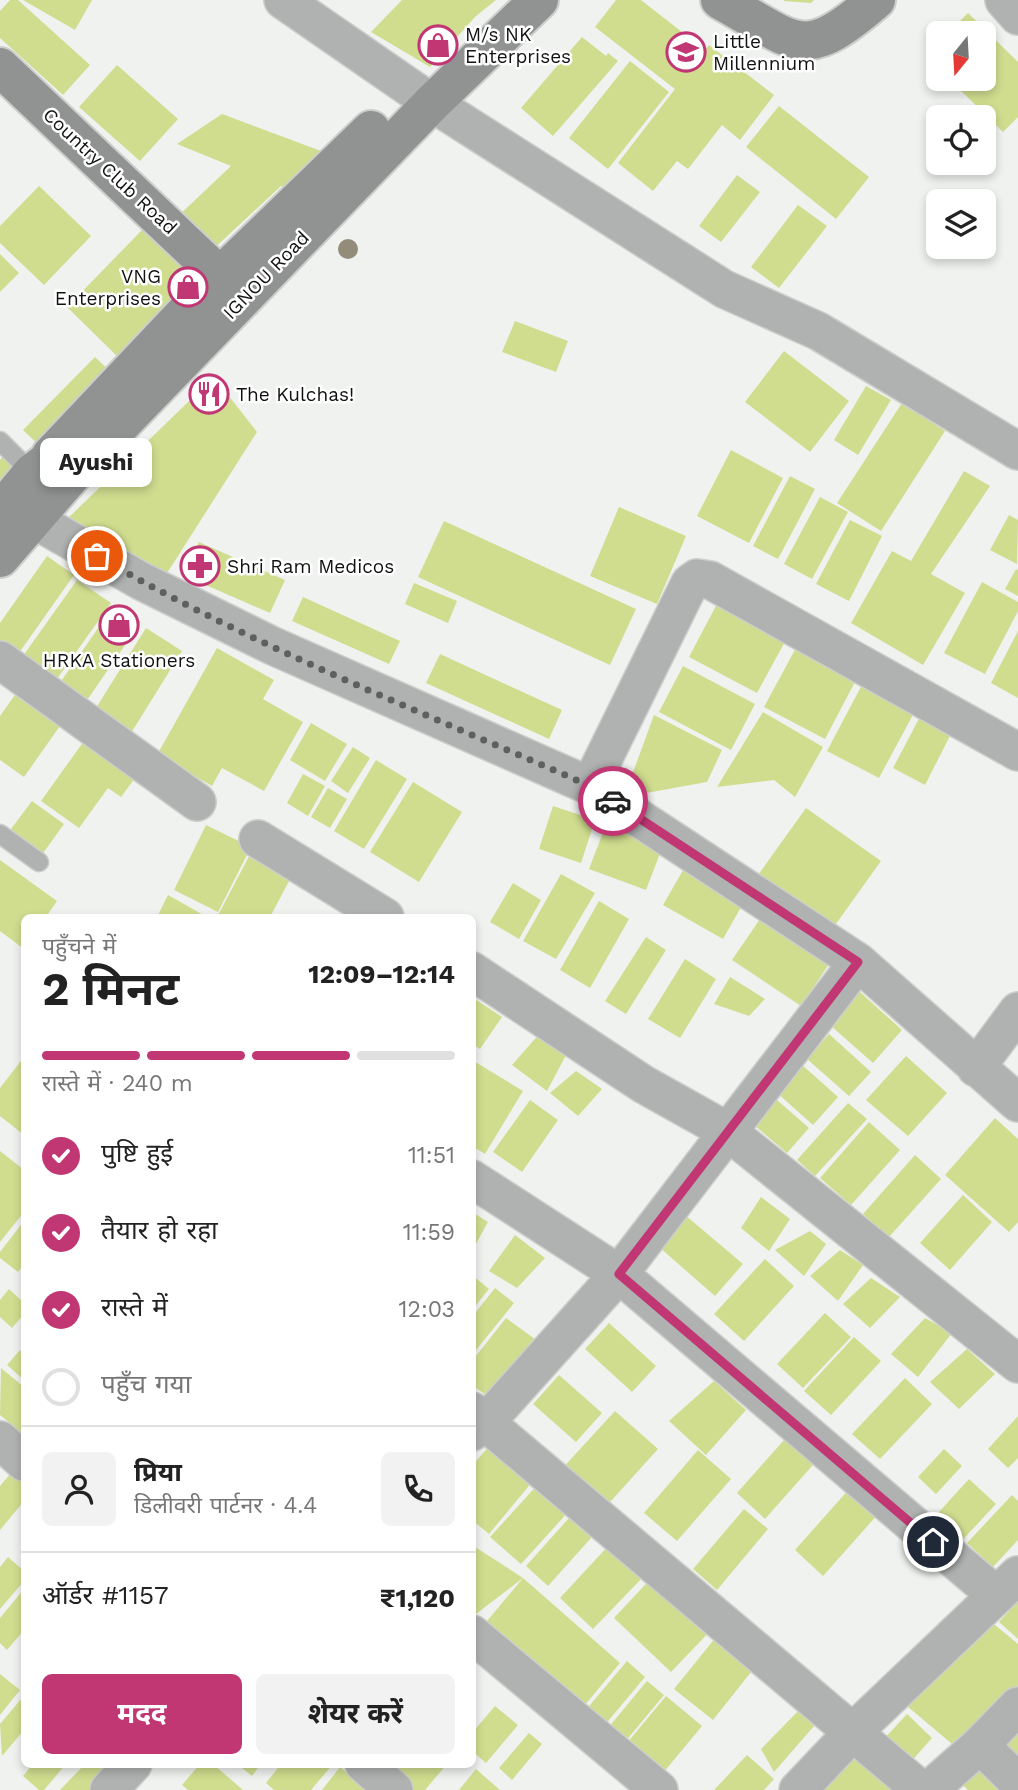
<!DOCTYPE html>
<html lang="hi">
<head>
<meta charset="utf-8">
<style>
  body { margin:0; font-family:"Work Sans","Noto Sans Devanagari",sans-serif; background:#f2f2f2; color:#222; height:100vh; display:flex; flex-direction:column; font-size:26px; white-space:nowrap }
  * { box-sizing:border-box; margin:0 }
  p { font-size:23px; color:#767676 }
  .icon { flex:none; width:38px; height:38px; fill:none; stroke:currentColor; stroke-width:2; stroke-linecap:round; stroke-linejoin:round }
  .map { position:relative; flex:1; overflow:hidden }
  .details { position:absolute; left:21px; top:914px; width:455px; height:854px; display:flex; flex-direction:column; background:#fff; border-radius:10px; box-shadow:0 4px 10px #0003 }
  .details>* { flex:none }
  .needle { width:46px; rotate:198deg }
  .buttons { position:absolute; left:926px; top:21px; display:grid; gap:14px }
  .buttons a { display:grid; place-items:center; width:70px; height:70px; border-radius:10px; background:#fff; box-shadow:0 4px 10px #0003; font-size:35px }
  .pin { position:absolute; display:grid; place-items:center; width:60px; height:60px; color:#fff; margin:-30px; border:4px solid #fff; border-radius:50%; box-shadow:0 2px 7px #0007 }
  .courier { position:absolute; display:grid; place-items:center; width:70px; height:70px; margin:-35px; border:5px solid #c03774; border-radius:50%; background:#fff; color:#222; box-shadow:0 2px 9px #0007 }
  .bubble { position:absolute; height:49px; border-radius:10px; background:#fff; box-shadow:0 4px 10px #0003; font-size:23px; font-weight:700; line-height:49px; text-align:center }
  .head em { font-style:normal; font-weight:700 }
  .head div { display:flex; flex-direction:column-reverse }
  .head { display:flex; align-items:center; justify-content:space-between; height:119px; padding:0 21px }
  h1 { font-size:46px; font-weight:700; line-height:52px }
  .bar { display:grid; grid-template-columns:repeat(4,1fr); gap:10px 7px; align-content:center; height:84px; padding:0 21px }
  .bar i { height:9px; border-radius:5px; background:#e0e0e0 }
  .bar .current { background:#c03774 }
  .bar p { grid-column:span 4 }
  .line { display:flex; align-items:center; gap:18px; padding:0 21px; border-top:2px solid #e0e0e0 }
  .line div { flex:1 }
  .round { display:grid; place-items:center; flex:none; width:74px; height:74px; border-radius:10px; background:#f2f2f2 }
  ol { padding:0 21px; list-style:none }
  li { display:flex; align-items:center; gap:21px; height:77px }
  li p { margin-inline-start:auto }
  li .icon { padding:7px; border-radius:50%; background:#c03774; color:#fff; stroke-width:4 }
  li:last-child { color:#767676 }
  li i { width:38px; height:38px; border:4px solid #e0e0e0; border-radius:50% }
  .primary-button { display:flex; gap:14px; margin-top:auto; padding:14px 21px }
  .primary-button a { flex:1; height:80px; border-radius:10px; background:#c03774; color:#fff; font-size:28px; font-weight:700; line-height:80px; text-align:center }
  .primary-button a+a { background:#f2f2f2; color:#222 }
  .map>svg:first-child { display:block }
  .building { fill:#d0dd8f }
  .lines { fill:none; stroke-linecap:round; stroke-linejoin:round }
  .lane-casing { stroke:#cbcecb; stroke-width:21 }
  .street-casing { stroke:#cbcecb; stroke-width:40 }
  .secondary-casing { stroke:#cbcecb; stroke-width:42 }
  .lane { stroke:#b0b2b1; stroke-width:18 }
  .street { stroke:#b0b2b1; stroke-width:37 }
  .secondary { stroke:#909392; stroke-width:38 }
  .tree { fill:#938c79 }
  .done { stroke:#5e605e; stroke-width:7; stroke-dasharray:0 12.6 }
  .route { stroke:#c03774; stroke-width:9 }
  .labels { text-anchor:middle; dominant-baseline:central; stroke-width:5; stroke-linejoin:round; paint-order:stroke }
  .poi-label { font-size:19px; fill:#101110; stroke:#fff; text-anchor:start }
  .street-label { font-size:19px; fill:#101110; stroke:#fff }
</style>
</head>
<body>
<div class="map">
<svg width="1018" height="1790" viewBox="0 0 1018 1790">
  <rect width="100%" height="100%" fill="#eff2ef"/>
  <path class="building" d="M10,0h8l72,65 -27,30 -63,-57v-27z
    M23,0h69l-17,30z
    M402,0h94l-20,16 -46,51 -59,-35z
    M616,0h25l64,50 4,-5 65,50 -34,45 -18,-15 -34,44 -11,-8 -24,30 -35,-28 57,-74 -80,-62z
    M814,0l-3,3 -27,-2v-1z
    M968,13l50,49v55l-15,15 -54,-53h35v-46h-36z
    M582,37l24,19 2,-3 10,8 -65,75 -32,-28z
    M938,43v25l-12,-12z
    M630,61l39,31 -61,77 -39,-31z
    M117,65l61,54 -38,42 -61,-54z
    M779,106l90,71 -33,42 -90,-72z
    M222,114l107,40 -40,36 -8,-4 -72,67 -35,-33 57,-54 -54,-22z
    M737,175l23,17 -39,50 -22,-16z
    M39,186l52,50 -47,49 -44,-42v-17z
    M798,205l29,21 -48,62 -28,-21z
    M144,228l56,53 -78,80 -55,-54z
    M0,254l19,19 -19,19z
    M515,321l53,20 -12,31 -54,-20z
    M784,351l65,50 -39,51 -65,-50z
    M95,357l21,20 -72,73 -21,-20z
    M214,377l43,55 -95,149 -97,-60z
    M866,386l25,14 -33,55 -24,-15z
    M902,403l43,28 -64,100 -44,-28z
    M731,450l52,28 -34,65 -52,-27z
    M5,454l20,17 -25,29v-40z
    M964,471l26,15 -59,88 34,19 -42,72 -72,-42 41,-72 19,10z
    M790,476l25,13 -37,70 -25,-13z
    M820,497l28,15 -36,67 -28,-15z
    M619,507l67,29 -29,68 -67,-28z
    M1009,515l9,5 -1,44 -27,-14z
    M850,520l32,16 -33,65 -33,-17z
    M444,521l192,88 -26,56 -192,-88z
    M199,542l86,38 -15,33 -85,-37z
    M47,556l27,19 -60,85 -14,-10v-27z
    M1016,569l2,1v26l-13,-7z
    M77,580l34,23 -59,83 -34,-23z
    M982,582l36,20v9l-33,63 -41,-21z
    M414,583l43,18 -9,22 -43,-19z
    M303,597l97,44 -11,23 -97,-43z
    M718,602l69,36 -30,55 -68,-36z
    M115,604l26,18 -58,84 -26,-19z
    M146,628l36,23 -54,87 -37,-22z
    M1018,631v67l-27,-15z
    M797,646l60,32 -32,61 -61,-32z
    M217,648l57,32 -11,19 40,23 -39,69 -42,-23 -10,18 -55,-31z
    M440,654l122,56 -13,29 -123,-56z
    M683,666l72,38 -24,46 -72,-38z
    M864,681l52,28 -37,69 -52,-27z
    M22,685l45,31 -43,61 -24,-17v-44z
    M923,711l31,17 -29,57 -32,-17z
    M763,712l60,35 -28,50 -21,-17 -57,7z
    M654,715l68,35 -15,32 -83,15z
    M311,723l36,21 -22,37 -35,-21z
    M84,741l51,37 -14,19 -13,-9 -29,40 -38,-27z
    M353,747l17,11 -22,35 -17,-12z
    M376,760l31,19 -43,70 -30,-18z
    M303,774l22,12 -17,30 -21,-13z
    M413,782l49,30 -43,70 -49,-30z
    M328,788l19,11 -17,29 -19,-11z
    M32,801l32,23 -23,32 -33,-23z
    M553,806l42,14 -14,43 -42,-14z
    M806,808l75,53 -48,67 -75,-53z
    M607,822l57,21 -18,47 -57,-21z
    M206,825l45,22 -33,65 -44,-22z
    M255,845l41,23 -26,49h-53z
    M0,860l57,41 -11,16h-22v32l-24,-18z
    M686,865l59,35 -22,39 -60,-34z
    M561,874l34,19 -39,66 -33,-18z
    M513,883l28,17 -22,39 -29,-17z
    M168,895l39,22h-50z
    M599,901l30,18 -39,69 -30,-18z
    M760,919l69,45 -28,42 -69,-46z
    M646,937l20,13 -40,64 -21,-13z
    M685,959l31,20 -36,59 -32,-19z
    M730,977l35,22 -16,17 -35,-12z
    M860,992l42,38 -29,33 -43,-38z
    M472,997l30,20 -22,32 -8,-5z
    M541,1032l25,23 -19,36 -35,-26z
    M829,1034l42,38 -22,24 -42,-37z
    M906,1056l41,37 -39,43 -42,-36z
    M24,1057v78l-24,-19v-28z
    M472,1060l51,31 -38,63 -13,-8z
    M801,1064l37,33 -25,28 -37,-33z
    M576,1071l26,18 -24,27 -28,-23z
    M530,1100l28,20 -36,52 -29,-20z
    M777,1100l32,28 -22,25 -33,-28z
    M848,1103l19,16 -52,57 -18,-16z
    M995,1118l23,21v83l-9,10 -64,-57z
    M869,1122l31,28 -49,55 -31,-27z
    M0,1151l24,19v42l-24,30z
    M915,1155l26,24 -52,58 -26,-23z
    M963,1195l29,27 -42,48 -30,-27z
    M761,1197l29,22 -21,32 -28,-23z
    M678,1209l65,55 -28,32 -64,-56z
    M472,1212l16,10 -16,29z
    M24,1221v43l-6,8 -18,-14v-6z
    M810,1231l16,13 -22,32 -29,-26z
    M515,1235l30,23 -28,30 -28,-17z
    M840,1250l23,15 -25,36 -28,-25z
    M765,1259l29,27 -50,55 -30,-27z
    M472,1275l17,14 -17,21z
    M871,1278l29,19 -30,31 -27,-24z
    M495,1288l19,15 -42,52v-38z
    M9,1289l15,14v11l-12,14 -12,-11v-17z
    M825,1313l26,24 -48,51 -26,-24z
    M506,1318l33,24 -45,59 -22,-16v-24z
    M925,1318l27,15 -34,44 -27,-23z
    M609,1323l47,43 -24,26 -47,-43z
    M854,1337l27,24 -50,54 -27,-24z
    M967,1349l28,25 -36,35 -29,-27z
    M20,1350l4,4v26l-17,-15z
    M1,1368l23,19v40l-3,5 -21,-17z
    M559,1375l43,38 -26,29 -43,-38z
    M905,1378l27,26 -52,55 -28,-25z
    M714,1381l32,29 -40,45 -37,-34z
    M615,1411l43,38 -56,62 -43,-39z
    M1018,1416v42l-10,10 -20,-19z
    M792,1431l28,26 -55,62 -28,-26z
    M495,1439l43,36 -49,59 -17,-14v-54z
    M944,1449l18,17 -26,28 -18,-17z
    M698,1450l33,29 -54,62 -33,-28z
    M17,1466l7,6v29l-24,29v-44z
    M969,1479l27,25 -42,45 -27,-24z
    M540,1482l30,28 -49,54 -31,-27z
    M850,1488l29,25 -56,63 -28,-26z
    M1012,1495l6,6v39l-25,27 -26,-24z
    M578,1508l22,20 -52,58 -22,-20z
    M744,1509l24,20 -51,61 -24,-21z
    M610,1544l34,32 -51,53 -33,-31z
    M472,1545l51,33 -51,39z
    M8,1557l16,14v10l-24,28v-42z
    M658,1571l57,55 -44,46 -57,-54z
    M523,1578l97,85 -41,49 -97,-85z
    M24,1589v41l-17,20 -7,-7v-25z
    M1018,1601v38l-19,-17z
    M983,1615l35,29v47l-60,58 -51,-43z
    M725,1626l38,31 -50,63 -39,-31z
    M627,1661l18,16 -46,55 -19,-15z
    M0,1674l20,16 -20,25z
    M647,1681l17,14 -44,53 -17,-14z
    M666,1696l36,30 -44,53 -36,-30z
    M22,1698l2,32 -22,26 -2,-32z
    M495,1706l23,19 -32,38 -14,-12v-18z
    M803,1706l18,12 -47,54 -13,-23z
    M907,1714l25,24 -23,26 -26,-24z
    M1018,1722v40l-21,-18z
    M529,1733l13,11 -30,36 -13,-12z
    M857,1751l39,39h-76z
    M980,1754l37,36h-49l-12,-11z
    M747,1755l27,24 -10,11h-50z
    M33,1764h33l-22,26h-5l-16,-14z
    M85,1764h24l-12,26h-37z
    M200,1764h13l30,26h-55l-6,-5z
    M237,1764h24l-9,12z
    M281,1764h52l-22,26h-37l-8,-7z
    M398,1764h49l-22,26h-15l-20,-17z
    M340,1767l27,23h-45z
    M476,1769l24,21h-41z"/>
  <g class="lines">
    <g class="lane-casing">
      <path id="lane" d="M0,441l32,32
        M0,834l39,28"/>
    </g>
    <g class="street-casing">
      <path id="street" d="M283,0l149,103 292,186 94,42 200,120
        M1004,0l14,16
        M33,519l108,62 132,65 317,140 268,176 160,141
        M0,660l197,142
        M590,786l100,-203 7,-5 13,2 308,172
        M258,839l127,78
        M472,971l171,113 84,47 291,233
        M976,1068l42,-57
        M472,1179l147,95 377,321
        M472,1411l449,379
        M472,1432l15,-11 132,-147 239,-312
        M0,1440l24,22
        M472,1634l187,156
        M980,1745l38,37
        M364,1764l30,26
        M109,1790l24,-26
        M798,1790l56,-59 164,-156
        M929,1790l51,-45 38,-39"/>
    </g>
    <g class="secondary-casing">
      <path id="secondary" d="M720,0c78,43 82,64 156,0
        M0,67l220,209
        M0,512l32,-39 17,-13 2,-5 169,-179 151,-146
        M0,558l72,-83 360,-372 107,-103"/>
    </g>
    <use href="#lane" class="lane"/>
    <use href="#street" class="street"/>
    <use href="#secondary" class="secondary"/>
  </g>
  <circle class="tree" cx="348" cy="249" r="10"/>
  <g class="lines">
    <path class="done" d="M97,556c157,91 328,157 493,230l23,15"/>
    <path class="route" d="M613,801l245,161 -239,312 314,268"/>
  </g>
  <defs>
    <g id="shop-ring" transform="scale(2.0125)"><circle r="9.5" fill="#fff" stroke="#c03774" stroke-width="1.5"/><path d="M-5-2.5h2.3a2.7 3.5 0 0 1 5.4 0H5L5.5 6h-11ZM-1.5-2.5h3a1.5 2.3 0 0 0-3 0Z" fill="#c03774"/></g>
    <g id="school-ring" transform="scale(2.0125)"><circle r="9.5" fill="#fff" stroke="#c03774" stroke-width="1.5"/><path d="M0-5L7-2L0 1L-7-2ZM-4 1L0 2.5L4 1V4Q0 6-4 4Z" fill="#c03774"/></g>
    <g id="restaurant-ring" transform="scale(2.0125)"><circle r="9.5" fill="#fff" stroke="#c03774" stroke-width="1.5"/><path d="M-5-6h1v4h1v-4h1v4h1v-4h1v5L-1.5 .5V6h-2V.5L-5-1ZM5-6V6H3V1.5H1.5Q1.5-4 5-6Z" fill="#c03774"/></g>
    <g id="pharmacy-ring" transform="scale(2.0125)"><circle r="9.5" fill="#fff" stroke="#c03774" stroke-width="1.5"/><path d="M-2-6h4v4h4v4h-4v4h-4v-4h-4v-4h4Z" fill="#c03774"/></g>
  </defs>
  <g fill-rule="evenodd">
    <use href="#shop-ring" x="438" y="45"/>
    <use href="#school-ring" x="686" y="52"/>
    <use href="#shop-ring" x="188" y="287"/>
    <use href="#restaurant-ring" x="209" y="394"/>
    <use href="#pharmacy-ring" x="200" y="566"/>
    <use href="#shop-ring" x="119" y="625"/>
  </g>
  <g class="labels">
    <g class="poi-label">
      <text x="465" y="34">M/s NK<tspan x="465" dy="22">Enterprises</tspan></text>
      <text x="713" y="41">Little<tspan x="713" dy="22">Millennium</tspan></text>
      <text x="161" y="276" text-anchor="end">VNG<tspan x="161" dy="22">Enterprises</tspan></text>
      <text x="236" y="394">The Kulchas!</text>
      <text x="227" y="566">Shri Ram Medicos</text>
      <text x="119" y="660" text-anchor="middle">HRKA Stationers</text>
    </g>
    <g class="street-label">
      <text transform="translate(110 171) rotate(43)">Country Club Road</text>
      <text transform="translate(266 275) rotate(-46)">IGNOU Road</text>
    </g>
  </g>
</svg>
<div class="buttons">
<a><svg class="needle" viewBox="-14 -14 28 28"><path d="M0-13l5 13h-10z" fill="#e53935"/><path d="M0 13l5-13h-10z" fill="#767676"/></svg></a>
<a><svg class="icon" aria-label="locate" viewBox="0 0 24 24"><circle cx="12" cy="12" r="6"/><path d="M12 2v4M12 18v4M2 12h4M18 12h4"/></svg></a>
<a><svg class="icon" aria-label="layers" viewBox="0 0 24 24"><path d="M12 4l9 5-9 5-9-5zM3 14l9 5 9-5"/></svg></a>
</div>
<div class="pin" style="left:97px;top:556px;background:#ea580c"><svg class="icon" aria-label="bag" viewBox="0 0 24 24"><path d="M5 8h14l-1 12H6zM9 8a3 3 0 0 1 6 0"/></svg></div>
<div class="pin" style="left:933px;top:1542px;background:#1f2937"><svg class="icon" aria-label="home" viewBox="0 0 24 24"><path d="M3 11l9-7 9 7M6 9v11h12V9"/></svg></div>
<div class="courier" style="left:613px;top:801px"><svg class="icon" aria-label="car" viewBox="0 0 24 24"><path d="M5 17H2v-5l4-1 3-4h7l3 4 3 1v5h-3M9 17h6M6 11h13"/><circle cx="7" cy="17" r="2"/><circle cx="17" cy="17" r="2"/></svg></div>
<div class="bubble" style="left:40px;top:438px;width:112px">Ayushi</div>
<section class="details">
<div class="head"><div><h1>2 मिनट</h1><p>पहुँचने में</p></div><em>12:09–12:14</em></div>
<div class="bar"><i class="current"></i><i class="current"></i><i class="current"></i><i></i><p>रास्ते में · 240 m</p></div>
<ol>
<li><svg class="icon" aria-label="check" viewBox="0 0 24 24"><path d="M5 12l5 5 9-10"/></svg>पुष्टि हुई<p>11:51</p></li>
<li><svg class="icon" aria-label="check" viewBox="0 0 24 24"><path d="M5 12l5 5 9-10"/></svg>तैयार हो रहा<p>11:59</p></li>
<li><svg class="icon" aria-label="check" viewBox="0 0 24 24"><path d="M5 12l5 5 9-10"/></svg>रास्ते में<p>12:03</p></li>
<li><i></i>पहुँच गया</li>
</ol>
<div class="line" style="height:126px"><a class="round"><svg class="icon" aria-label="person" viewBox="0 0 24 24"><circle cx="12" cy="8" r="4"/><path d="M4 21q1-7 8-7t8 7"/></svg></a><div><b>प्रिया</b><p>डिलीवरी पार्टनर · 4.4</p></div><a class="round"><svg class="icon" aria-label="phone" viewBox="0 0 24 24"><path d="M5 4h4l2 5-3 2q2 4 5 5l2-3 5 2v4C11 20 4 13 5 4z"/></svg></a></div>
<div class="line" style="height:91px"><div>ऑर्डर #1157</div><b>₹1,120</b></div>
<div class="primary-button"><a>मदद</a><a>शेयर करें</a></div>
</section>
</div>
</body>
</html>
